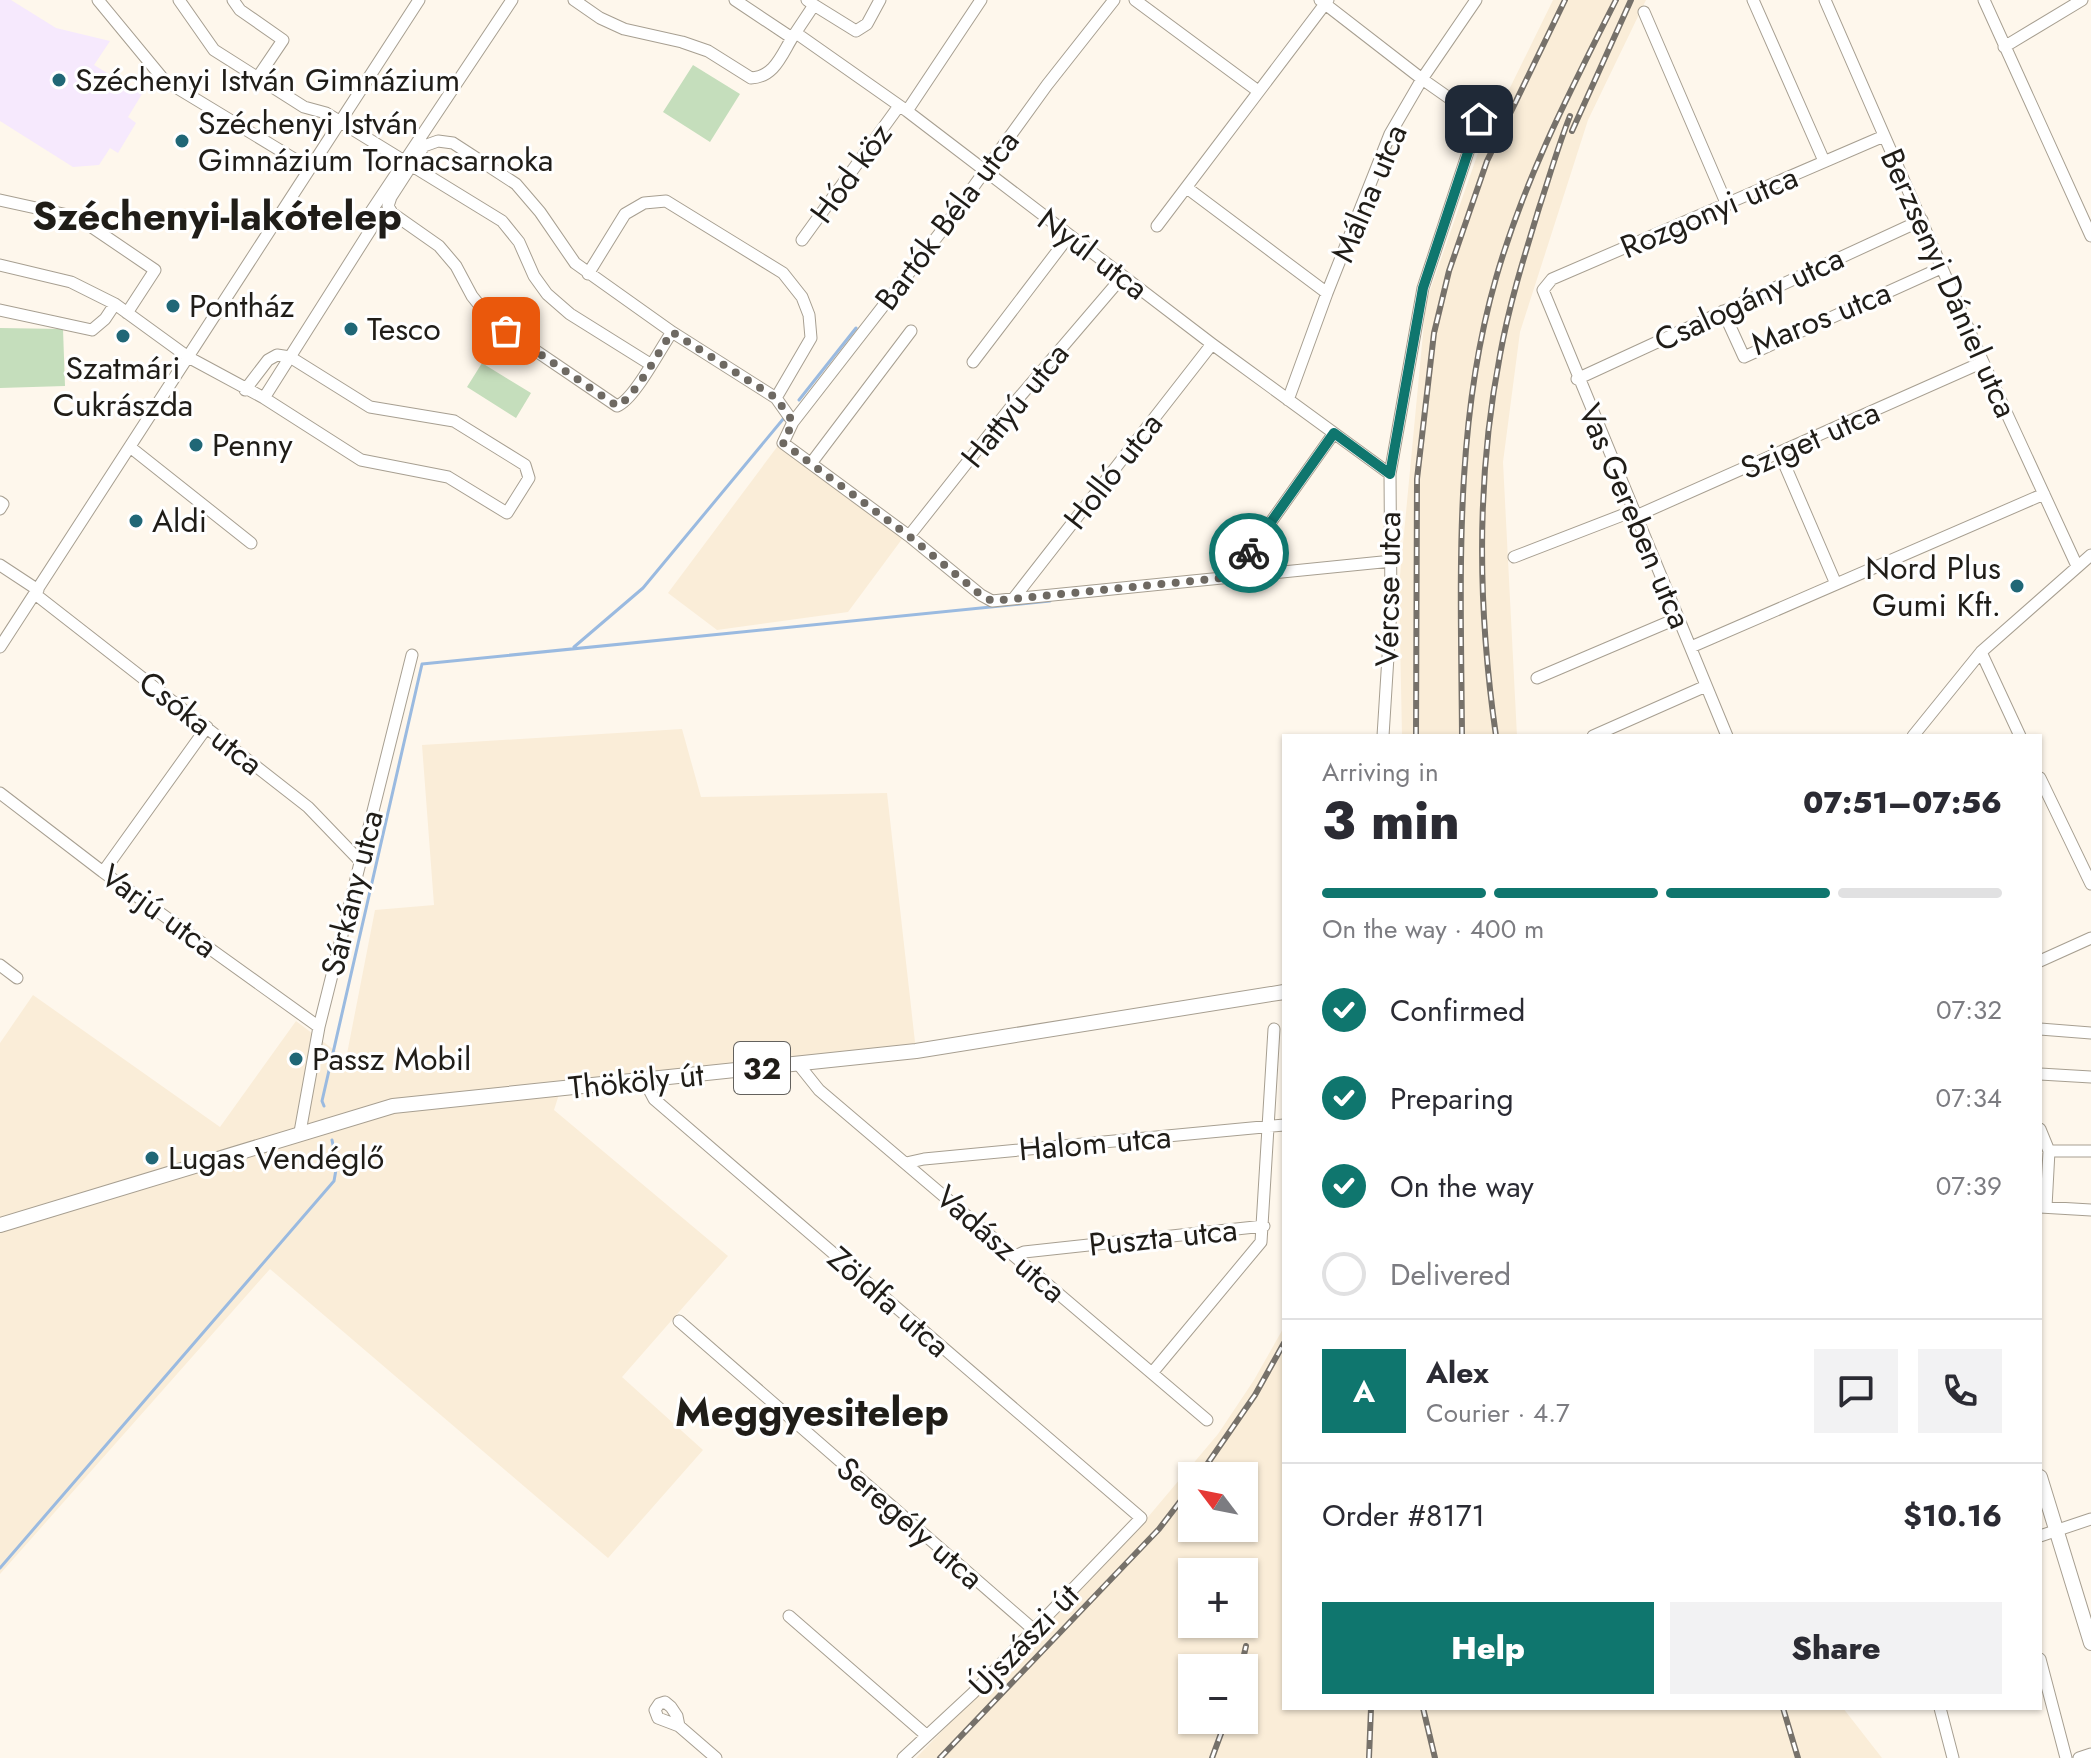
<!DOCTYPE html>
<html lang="en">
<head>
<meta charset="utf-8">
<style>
  body { margin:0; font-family:Jost,sans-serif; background:#f2f2f3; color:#2b2b33; height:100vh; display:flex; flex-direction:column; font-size:30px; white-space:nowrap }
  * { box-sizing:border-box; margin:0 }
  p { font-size:26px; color:#7c7c81 }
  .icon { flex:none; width:44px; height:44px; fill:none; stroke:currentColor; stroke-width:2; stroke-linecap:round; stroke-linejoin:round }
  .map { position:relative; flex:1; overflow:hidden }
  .drawer { position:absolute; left:1282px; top:734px; width:760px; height:976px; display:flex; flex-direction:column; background:#fff; border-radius:0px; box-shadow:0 2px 6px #0004 }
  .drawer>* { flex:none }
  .needle { width:52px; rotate:302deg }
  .tools { position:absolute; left:1178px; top:1462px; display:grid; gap:16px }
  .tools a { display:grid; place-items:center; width:80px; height:80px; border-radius:0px; background:#fff; box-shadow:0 2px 6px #0004; font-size:40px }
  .pin { position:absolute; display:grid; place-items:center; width:68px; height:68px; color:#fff; margin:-34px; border-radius:16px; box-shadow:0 4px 12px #0006 }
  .courier { position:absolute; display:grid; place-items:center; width:80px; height:80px; margin:-40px; border:6px solid #0f766e; border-radius:50%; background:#fff; color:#222; box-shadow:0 2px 10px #0007 }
  .overview em { font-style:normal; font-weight:800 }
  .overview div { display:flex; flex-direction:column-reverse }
  .overview { display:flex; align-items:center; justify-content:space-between; height:136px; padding:0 40px }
  h1 { font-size:52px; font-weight:800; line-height:60px }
  .bar { display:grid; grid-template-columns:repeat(4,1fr); gap:12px 8px; align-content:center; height:96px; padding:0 40px }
  .bar i { height:10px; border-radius:6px; background:#e1e1e2 }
  .bar .current { background:#0f766e }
  .bar p { grid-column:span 4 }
  .line { display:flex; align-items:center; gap:20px; padding:0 40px; border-top:2px solid #e1e1e2 }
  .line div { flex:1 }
  .round { display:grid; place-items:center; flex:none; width:84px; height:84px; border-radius:0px; background:#f2f2f3 }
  ol { padding:0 40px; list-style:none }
  li { display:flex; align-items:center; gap:24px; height:88px }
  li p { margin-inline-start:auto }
  li .icon { padding:8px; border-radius:50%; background:#0f766e; color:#fff; stroke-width:4 }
  li:last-child { color:#7c7c81 }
  li i { width:44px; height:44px; border:4px solid #e1e1e2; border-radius:50% }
  .action { display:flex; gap:16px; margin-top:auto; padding:16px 40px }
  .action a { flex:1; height:92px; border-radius:0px; background:#0f766e; color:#fff; font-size:32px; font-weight:800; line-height:92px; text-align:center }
  .action a+a { background:#f2f2f3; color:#2b2b33 }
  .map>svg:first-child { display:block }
  .built { fill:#faedd8; fill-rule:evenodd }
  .education { fill:#f6e9fd }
  .green { fill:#c5debc }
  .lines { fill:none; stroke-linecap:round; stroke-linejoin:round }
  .stream { stroke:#9abae0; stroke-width:3 }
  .minor-casing { stroke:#a79f91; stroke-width:13 }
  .major-casing { stroke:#a79f91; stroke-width:16 }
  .minor { stroke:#fff; stroke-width:11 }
  .major { stroke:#fff; stroke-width:14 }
  .rail-casing { stroke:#76716a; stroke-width:6 }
  .rail { stroke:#fff; stroke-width:3; stroke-dasharray:9; stroke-linecap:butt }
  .done { stroke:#6e6962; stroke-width:8; stroke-dasharray:0 14.4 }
  .route { stroke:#0f766e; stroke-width:10 }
  .poi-dot { fill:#206776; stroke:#fff; stroke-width:3 }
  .labels { text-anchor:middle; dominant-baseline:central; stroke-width:6; stroke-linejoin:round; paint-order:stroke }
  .shield { fill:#fff; stroke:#63615d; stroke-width:2 }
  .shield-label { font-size:30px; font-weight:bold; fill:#201d18 }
  .poi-label { font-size:32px; fill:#201d18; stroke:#fff; text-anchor:start }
  .street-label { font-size:32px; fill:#201d18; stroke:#fff }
  .district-label { font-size:40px; font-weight:bold; fill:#201d18; stroke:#fff }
</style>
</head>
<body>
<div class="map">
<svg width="2091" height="1758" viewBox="0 0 2091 1758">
  <rect width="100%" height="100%" fill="#fef7ec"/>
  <path class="built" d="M1553,0h93l-58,120 -68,212 -17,130 14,274h-115l-3,-150 27,-284 52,-149z
    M780,443l125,92 -57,77 -131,18 -49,-37z
    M682,729l19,68 186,-4 29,258 -355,37 -7,22 174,146 -106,121 81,73 -95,108 -338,-289 -270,305v-531l33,-48 187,132 76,-106 50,38 29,-149 59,-5 -12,-160z
    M1284,1327v381h559l39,50h-966l232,-241 70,-83 36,-54zM1192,1476h52v52h-52zM1192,1572h52v52h-52zM1192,1668h52v52h-52z"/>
  <path class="education" d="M0,0h11l45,28 54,13 -16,24 48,29 -14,23 8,6 -18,30 -8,-5 -11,17 -26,2 -73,-46z"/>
  <path class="green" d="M693,65l47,29 -30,48 -47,-30z
    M0,328l63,1 2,57 -65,2z
    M482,363l49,30 -15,25 -49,-31z"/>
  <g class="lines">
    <path class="stream" d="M799,400l57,-72
      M574,647l69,-59 141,-170
      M324,1106l-2,-5 100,-437 628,-63
      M0,1568l334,-387 3,-17 -5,-24"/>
    <g class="minor-casing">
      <path id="minor" d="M98,0l66,80 132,80 16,5
        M179,0l35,50 90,57 22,6 176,108 17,21 15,34 13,18 23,20 80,50
        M233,0l7,10 43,30 -25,37
        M574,0l26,18 24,11 58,13 26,9 43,27c23,-1 30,-22 41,-40
        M735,0l57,38 22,-33 -7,-5
        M1114,0l-67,85 -107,148 -147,189 -10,21 126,93 72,59 11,6 400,-40
        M1135,0l123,91
        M1320,0l102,79 57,40 -56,169 -33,186 1,135 -8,127
        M1753,0l71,161
        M1825,0l158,362 94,204
        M1984,0l107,236
        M814,5l42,26 11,-7 13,-24
        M1644,12l83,193
        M796,33l111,78 305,233 178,130
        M2004,47l78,-47
        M907,111l74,-111
        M1187,188l140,105
        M0,200l77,17 78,53 -28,43
        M1157,226l171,-226
        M802,240l97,-134
        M0,265l71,17 44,22 73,53 76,41 97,62 87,17 59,36 22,-35 -4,-13 -71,-44 -84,-14 -80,-50 -13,-2 -9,5 -23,30
        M588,274l37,-60 19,-11 22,-2 117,72 19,24 7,18 2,23 -35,60
        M0,310l92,20 13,-11 10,-15
        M1723,311l21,46 197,-89
        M672,332l-97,-69 -35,-51 -24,-28 -63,-41 -15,-2 -14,5 -33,51 -3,9 4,7 47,33 17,20 16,30 20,25 125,85c17,-6 43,-57 55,-74l104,66 17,24
        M973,362l96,-126
        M1577,379l345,-159
        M264,398l107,-169 -1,-16 142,-213
        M1288,400l39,-107 63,-159 32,-55 54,-79
        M130,447l121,96
        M1780,454l56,130
        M812,462l99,-131
        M0,502l3,2 -3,5
        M1636,516l347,-154
        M909,536l102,-129 112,-131
        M1514,557l119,-46
        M0,565l38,25
        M1232,577l102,-144
        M35,594l273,213 51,53
        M1014,598l198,-254
        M0,647l419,-647
        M1691,647l353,-153
        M1981,652l39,84
        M1537,678l141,-60
        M1593,736l113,-50
        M1727,736l-184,-446 9,-11 332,-143
        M1913,736l68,-84 110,-97
        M2040,778l51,106
        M0,793l103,79 216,155
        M103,872l104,-145
        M2040,961l51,-23
        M0,965l17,13
        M2040,1029l51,4
        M799,1065l20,25 388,330
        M2040,1074l51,3
        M644,1080l10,19 487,419 -168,175 -70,65
        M2040,1129l9,22 -3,56
        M300,1132l19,-105 93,-372
        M2049,1151h42
        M906,1163l18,-4 360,-34
        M2040,1207l51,3
        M1015,1256l9,-4 240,-26
        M679,1321l355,309
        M1152,1373l109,-131 13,-213
        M2040,1536l51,-17
        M789,1616l137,119
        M2040,1659l26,99
        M1940,1708l13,50
        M679,1726l-2,-10 -6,-9 -6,-5 -6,2 -4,6 3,8 21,8 37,32
        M2079,1758l12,-4"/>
    </g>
    <g class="major-casing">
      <path id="major" d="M0,1225l393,-119 523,-55 368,-59
        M2040,1477l51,166"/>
    </g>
    <use href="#minor" class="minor"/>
    <use href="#major" class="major"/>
    <g class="rail-casing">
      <path id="rail" d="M1572,131l59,-131
        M1416,736l1,-257 17,-146 15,-62 38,-110 78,-161
        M1462,736c-1,-153 -9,-309 34,-458 28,-98 74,-187 120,-278
        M1496,736c-18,-125 -20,-257 4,-381 9,-50 24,-98 39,-147 10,-30 19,-62 31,-92
        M1199,1476l56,-81 29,-52
        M1241,1668l5,-22
        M1423,1708l12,50
        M1783,1708l15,50
        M940,1758l219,-229 33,-43
        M1212,1758l14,-38
        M1369,1758l2,-50"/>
    </g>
    <use href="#rail" class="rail"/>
  </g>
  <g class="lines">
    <path class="done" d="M506,331l111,75c16,-6 44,-58 55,-74l104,66 17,24 -10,21 126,93 72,59 11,6 240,-24 17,-24"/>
    <path class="route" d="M1249,553l85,-120 56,41 33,-186 56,-169"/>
  </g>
  <g class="poi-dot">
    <circle cx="59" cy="80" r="8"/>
    <circle cx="182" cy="141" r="8"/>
    <circle cx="173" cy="306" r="8"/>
    <circle cx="351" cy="329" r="8"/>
    <circle cx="123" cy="336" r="8"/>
    <circle cx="196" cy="445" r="8"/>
    <circle cx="136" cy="521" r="8"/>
    <circle cx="2017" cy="586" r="8"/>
    <circle cx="296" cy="1059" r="8"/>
    <circle cx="152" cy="1158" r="8"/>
  </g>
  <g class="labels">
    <rect class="shield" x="734" y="1042" width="56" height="52" rx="6"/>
    <g class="shield-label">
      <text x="762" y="1068">32</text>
    </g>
    <g class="poi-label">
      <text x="75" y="80">Széchenyi István Gimnázium</text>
      <text x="198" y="123">Széchenyi István<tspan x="198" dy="37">Gimnázium Tornacsarnoka</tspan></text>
      <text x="189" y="306">Pontház</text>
      <text x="367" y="329">Tesco</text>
      <text x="123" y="368" text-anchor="middle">Szatmári<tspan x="123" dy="37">Cukrászda</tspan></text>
      <text x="212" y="445">Penny</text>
      <text x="152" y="521">Aldi</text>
      <text x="2001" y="568" text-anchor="end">Nord Plus<tspan x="2001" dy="37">Gumi Kft.</tspan></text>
      <text x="312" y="1059">Passz Mobil</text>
      <text x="168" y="1158">Lugas Vendéglő</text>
    </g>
    <g class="street-label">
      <text transform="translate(851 173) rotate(-54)">Hód köz</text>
      <text transform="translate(1369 193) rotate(-67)">Málna utca</text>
      <text transform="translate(1709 212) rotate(-23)">Rozgonyi utca</text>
      <text transform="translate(947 220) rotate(-53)">Bartók Béla utca</text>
      <text transform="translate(1093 254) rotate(37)">Nyúl utca</text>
      <text transform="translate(1949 283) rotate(66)">Berzsenyi Dániel utca</text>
      <text transform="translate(1749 299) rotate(-25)">Csalogány utca</text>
      <text transform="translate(1821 318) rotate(-22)">Maros utca</text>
      <text transform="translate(1015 405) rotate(-51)">Hattyú utca</text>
      <text transform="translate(1810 440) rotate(-24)">Sziget utca</text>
      <text transform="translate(1113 471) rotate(-52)">Holló utca</text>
      <text transform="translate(1635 516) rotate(67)">Vas Gereben utca</text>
      <text transform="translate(1388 589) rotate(-89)">Vércse utca</text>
      <text transform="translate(201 723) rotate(38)">Csóka utca</text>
      <text transform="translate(352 893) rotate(-76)">Sárkány utca</text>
      <text transform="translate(159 911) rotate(36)">Varjú utca</text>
      <text transform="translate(636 1081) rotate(-6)">Thököly út</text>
      <text transform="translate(1095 1143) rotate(-5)">Halom utca</text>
      <text transform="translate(1163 1237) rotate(-6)">Puszta utca</text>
      <text transform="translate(1001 1244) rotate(41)">Vadász utca</text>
      <text transform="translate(889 1302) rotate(41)">Zöldfa utca</text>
      <text transform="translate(910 1523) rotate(41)">Seregély utca</text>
      <text transform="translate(1024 1640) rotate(-46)">Újszászi út</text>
    </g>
    <g class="district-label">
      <text x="217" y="216">Széchenyi-lakótelep</text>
      <text x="812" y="1412">Meggyesitelep</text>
    </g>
  </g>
</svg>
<div class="tools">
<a><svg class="needle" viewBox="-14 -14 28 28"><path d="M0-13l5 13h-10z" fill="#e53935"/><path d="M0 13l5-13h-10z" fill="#7c7c81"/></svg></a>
<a>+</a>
<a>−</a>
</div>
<div class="pin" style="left:506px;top:331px;background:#ea580c"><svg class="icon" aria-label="bag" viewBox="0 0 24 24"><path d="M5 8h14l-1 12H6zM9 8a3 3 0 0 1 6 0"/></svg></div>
<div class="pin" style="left:1479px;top:119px;background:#1f2937"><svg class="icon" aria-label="home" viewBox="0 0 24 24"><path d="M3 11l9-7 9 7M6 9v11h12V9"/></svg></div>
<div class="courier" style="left:1249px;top:553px"><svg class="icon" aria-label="bike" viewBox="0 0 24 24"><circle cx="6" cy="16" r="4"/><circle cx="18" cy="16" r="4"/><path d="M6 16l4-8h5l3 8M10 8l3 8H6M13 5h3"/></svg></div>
<section class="drawer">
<div class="overview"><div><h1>3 min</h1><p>Arriving in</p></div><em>07:51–07:56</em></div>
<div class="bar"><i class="current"></i><i class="current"></i><i class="current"></i><i></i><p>On the way · 400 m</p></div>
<ol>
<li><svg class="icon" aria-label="check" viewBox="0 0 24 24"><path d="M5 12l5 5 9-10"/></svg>Confirmed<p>07:32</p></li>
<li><svg class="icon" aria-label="check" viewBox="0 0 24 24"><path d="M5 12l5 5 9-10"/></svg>Preparing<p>07:34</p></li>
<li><svg class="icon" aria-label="check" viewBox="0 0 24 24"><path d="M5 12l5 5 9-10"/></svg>On the way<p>07:39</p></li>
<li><i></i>Delivered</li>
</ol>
<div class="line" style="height:144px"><b class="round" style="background:#0f766e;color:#fff">A</b><div><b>Alex</b><p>Courier · 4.7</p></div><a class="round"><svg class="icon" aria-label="chat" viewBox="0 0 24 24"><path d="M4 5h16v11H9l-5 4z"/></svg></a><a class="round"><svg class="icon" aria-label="phone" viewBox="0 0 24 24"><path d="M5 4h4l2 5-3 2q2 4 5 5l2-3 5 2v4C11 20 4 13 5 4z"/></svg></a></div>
<div class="line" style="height:104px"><div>Order #8171</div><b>$10.16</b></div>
<div class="action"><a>Help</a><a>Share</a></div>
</section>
</div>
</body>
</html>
